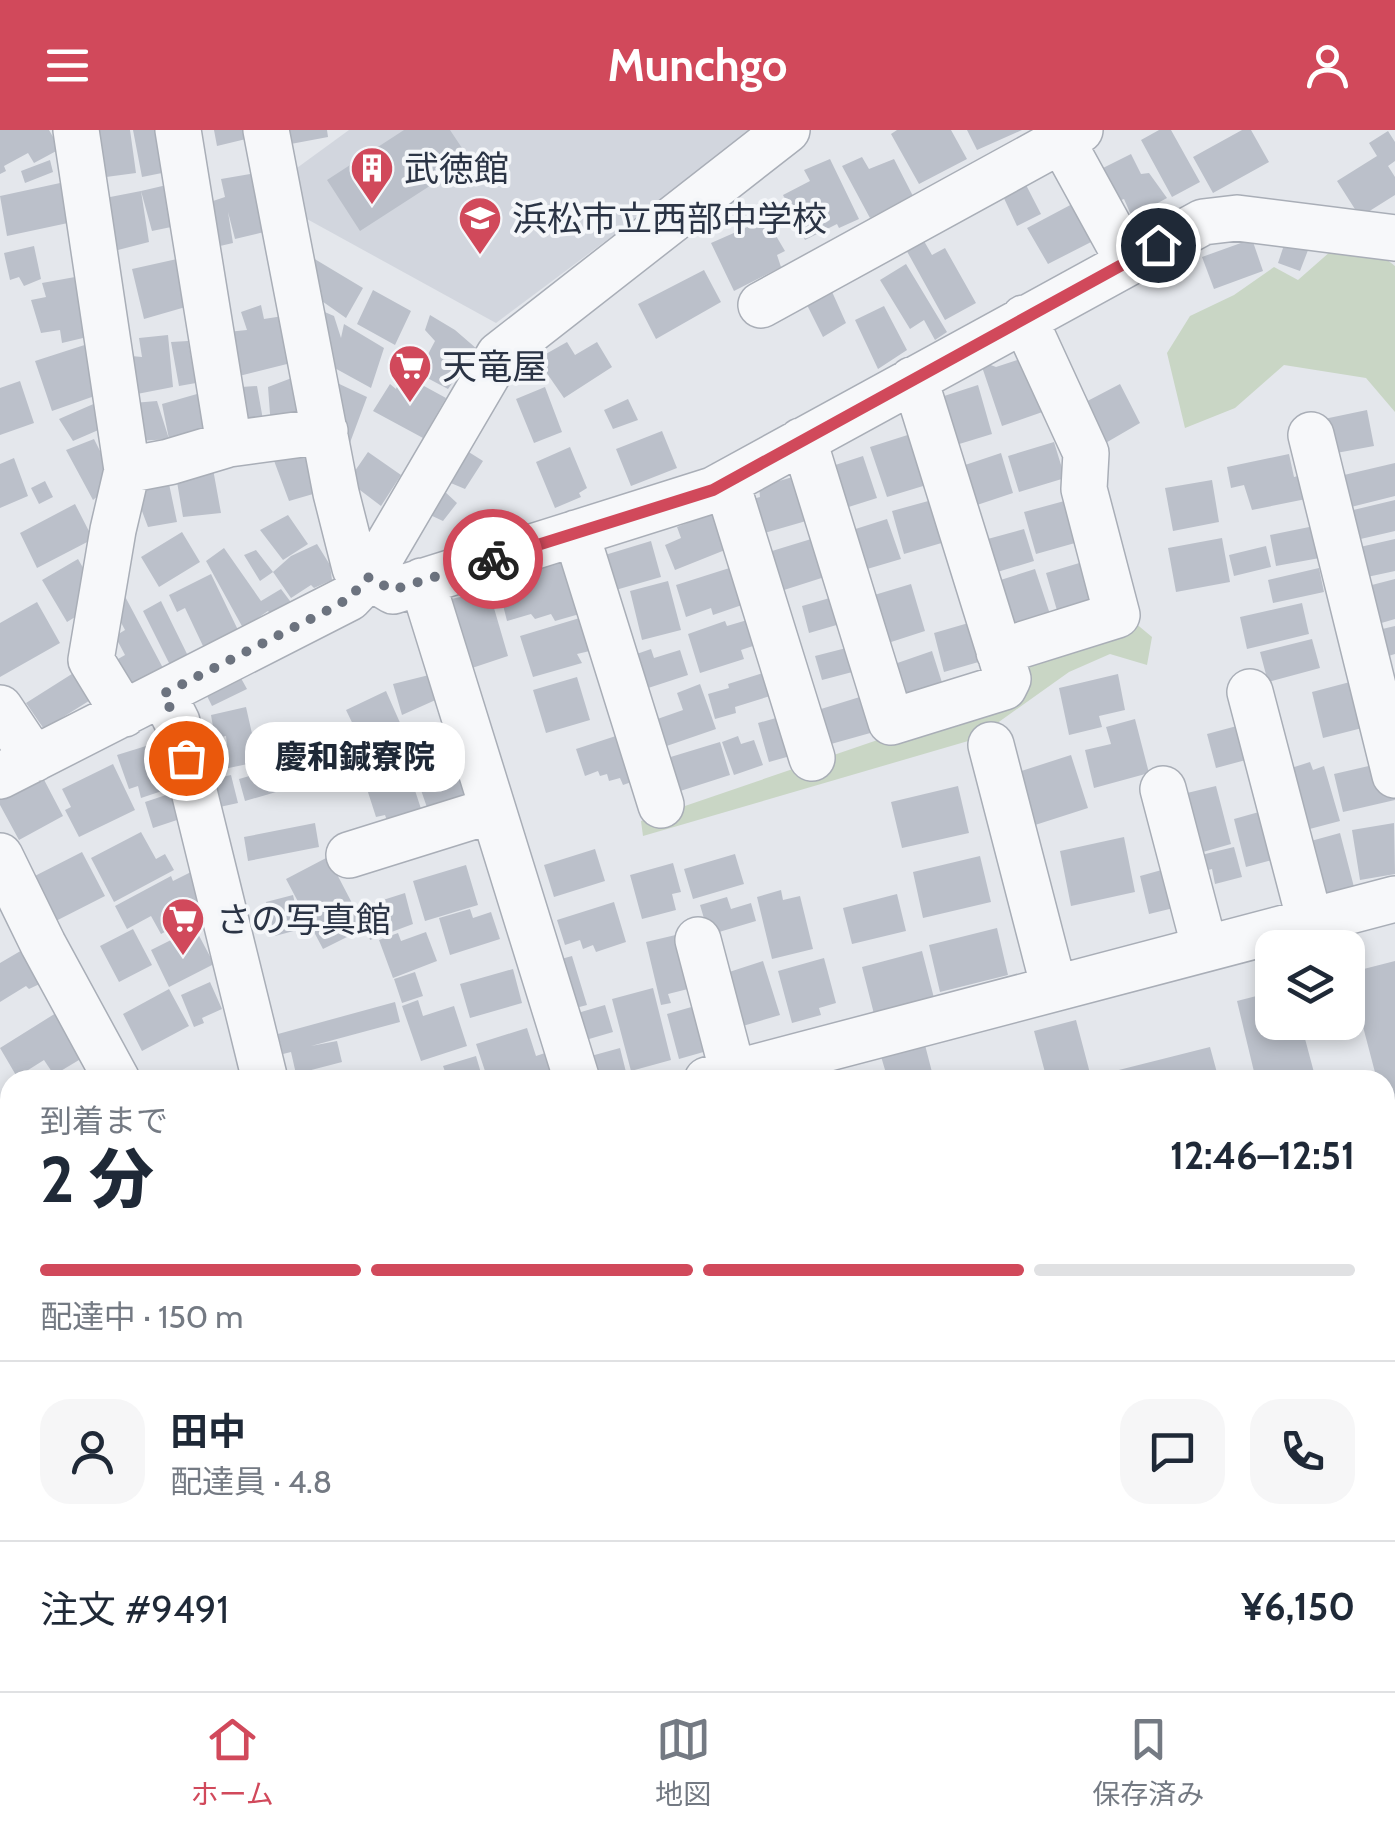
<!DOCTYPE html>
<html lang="ja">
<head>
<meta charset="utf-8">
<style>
  body { margin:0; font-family:Cabin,"Noto Sans JP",sans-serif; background:#f6f6f7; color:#1f2937; height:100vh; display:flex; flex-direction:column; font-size:38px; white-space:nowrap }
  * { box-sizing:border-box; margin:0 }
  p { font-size:32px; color:#747a83 }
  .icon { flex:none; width:55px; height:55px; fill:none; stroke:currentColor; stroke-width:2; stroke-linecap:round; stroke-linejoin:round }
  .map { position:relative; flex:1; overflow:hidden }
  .panel { position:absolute; left:0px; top:940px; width:1395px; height:622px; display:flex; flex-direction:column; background:#fff; border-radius:30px 30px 0 0; box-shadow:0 5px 15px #0003 }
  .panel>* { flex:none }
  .tools { position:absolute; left:1255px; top:800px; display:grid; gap:20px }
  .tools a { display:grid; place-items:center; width:110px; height:110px; border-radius:20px; background:#fff; box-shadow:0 5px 15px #0003; font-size:50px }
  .pin { position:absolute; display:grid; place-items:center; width:85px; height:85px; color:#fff; margin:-42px; border:5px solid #fff; border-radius:50%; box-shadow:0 2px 10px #0007 }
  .courier { position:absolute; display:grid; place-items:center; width:100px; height:100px; margin:-50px; border:8px solid #d1495b; border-radius:50%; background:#fff; color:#222; box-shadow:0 2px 12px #0007 }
  .bubble { position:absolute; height:70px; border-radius:30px; background:#fff; box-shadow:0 5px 15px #0003; font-size:32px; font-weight:800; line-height:70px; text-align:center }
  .head em { font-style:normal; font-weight:800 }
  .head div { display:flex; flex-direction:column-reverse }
  .head { display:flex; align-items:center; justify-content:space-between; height:170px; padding:0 40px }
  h1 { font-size:65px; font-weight:800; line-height:75px }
  .bar { display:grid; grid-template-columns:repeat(4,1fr); gap:15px 10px; align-content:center; height:120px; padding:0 40px }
  .bar i { height:12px; border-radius:8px; background:#e0e1e3 }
  .bar .current { background:#d1495b }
  .bar p { grid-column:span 4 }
  .line { display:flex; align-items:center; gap:25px; padding:0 40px; border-top:2px solid #e0e1e3 }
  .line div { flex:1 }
  .round { display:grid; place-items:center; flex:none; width:105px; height:105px; border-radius:30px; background:#f6f6f7 }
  header { display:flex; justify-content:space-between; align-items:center; height:130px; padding:0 40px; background:#d1495b; color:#fff; font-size:45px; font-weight:800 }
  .tab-bar { display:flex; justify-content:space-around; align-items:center; height:140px; border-top:2px solid #e0e1e3; background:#fff; font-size:28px; color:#747a83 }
  .tab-bar a { display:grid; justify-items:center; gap:5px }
  .tab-bar .current { color:#d1495b }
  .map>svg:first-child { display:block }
  .built { fill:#d2d6de }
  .green { fill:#c9d6c5 }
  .building { fill:#bbc0ca }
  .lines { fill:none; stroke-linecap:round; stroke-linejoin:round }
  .minor-casing { stroke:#a9aeb7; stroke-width:48 }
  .minor { stroke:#f7f8fa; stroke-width:45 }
  .done { stroke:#6c737f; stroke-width:10; stroke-dasharray:0 18 }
  .route { stroke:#d1495b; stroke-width:12 }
  .labels { text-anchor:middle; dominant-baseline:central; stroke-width:8; stroke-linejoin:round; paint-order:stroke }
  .poi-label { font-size:35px; fill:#2b3445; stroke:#f4f6f9; text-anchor:start }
</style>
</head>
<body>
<header><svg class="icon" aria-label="menu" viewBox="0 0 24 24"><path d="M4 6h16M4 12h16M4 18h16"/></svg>Munchgo<svg class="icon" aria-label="person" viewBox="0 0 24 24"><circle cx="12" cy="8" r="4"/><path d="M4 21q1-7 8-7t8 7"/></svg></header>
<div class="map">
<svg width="1395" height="1561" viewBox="0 0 1395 1561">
  <rect width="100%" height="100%" fill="#e4e7ec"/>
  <path class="built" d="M349,0h405l-258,193 -200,-110 -6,-40z"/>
  <path class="green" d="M1373,119l22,17v146l-29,-34 -82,-13 -49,43 -50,20 -18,-75 23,-37 44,-21 40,-28 24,13 33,-29z
    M1134,492l18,15 -5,28 -37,-11 -41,18 -94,67 -332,97 -2,-15 368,-126 26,-35z"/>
  <path class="building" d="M0,0h49l11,19 -26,14 -6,-10 -24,13 2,5 -6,3z
    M98,0h32l6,43 -30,4z
    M133,0h26l8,42 -25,5z
    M214,0h36l-4,9 -29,7z
    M277,0h50l1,7 -48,9z
    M404,0h46l20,30 -110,71 -33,-51z
    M897,0h54l16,29 -48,25 -28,-50z
    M967,0h55l-45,20z
    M1159,0h12l29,52 -28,15 -31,-57z
    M1242,0h9l18,32 -56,31 -20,-36z
    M1388,1l7,11v19l-7,5 7,11v18l-35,22 -23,-36 40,-25 -8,-13z
    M1131,24l10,20 8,-1 18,25 -35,19 -8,-18 -12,4 -19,-30z
    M862,27l7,12 25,-10 19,37 -43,22 -28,-52z
    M830,29l29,60 -20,9 -2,-4 -32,16 -22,-45 27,-14 -6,-11z
    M50,30l3,12 -28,11 -4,-12z
    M261,42l11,58 -37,9 -7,-27 5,31 -26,6 -9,-43 27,-9 -4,-18z
    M74,50l8,40 -75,16 -7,-40z
    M1025,53l16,31 -24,12 -15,-32z
    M171,54l5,42 -24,5 -11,-40z
    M141,61l8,51 -31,8 -13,-52z
    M1076,72l19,38 -47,24 -21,-36z
    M766,89l19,32 -8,4 4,12 -47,24 -23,-48z
    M916,97l16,28 13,-7 31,55 -31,17 -46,-83z
    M1287,106l23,9 -10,26 -22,-8z
    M1252,109l11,32 -49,18 -12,-32z
    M34,116l7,33 -17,7 -5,-9 -9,3 -6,-27z
    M186,127l3,49 -45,13 -12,-50z
    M313,128l50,30 -17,30 -27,-19 3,-6 -23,-10z
    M906,134l41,68 -12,8 -11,-20 -14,9 -30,-49z
    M704,140l17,32 -65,37 -18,-35z
    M75,147l10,38 19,18 -42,10 -2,-13 -19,3 -10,-33 15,-3 -4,-14z
    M829,155l17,38 -23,14 -18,-36z
    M373,160l38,21 -16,34 -38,-21z
    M306,174l28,12 7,22 3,-14 40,24 -13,40 -40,-22z
    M261,175l3,14 19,-3 12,46 -64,16 -14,-45 30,-3 -6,-18z
    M884,176l23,44 -29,19 -23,-49z
    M430,185l25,15 22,19 -29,40 -47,-25 9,-18 16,12 9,-17 -10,-11z
    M168,205l5,52 -36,7 -6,-38 11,1 -3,-19z
    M100,210l6,52 -54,19 -17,-50z
    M188,211l8,42 -17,3 -8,-44z
    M567,212l8,13 22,-13 15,25 -48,31 -27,-39z
    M1032,225l19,54 -49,17 -22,-65 16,6z
    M402,244l44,24 -23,40 -50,-27 17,-27 6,5z
    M297,246l7,42 -33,9 -3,-40z
    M20,251l14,42 -34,12v-47z
    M333,251l34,16 -19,51z
    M1120,254l20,39 -43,25 -21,-41z
    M978,255l14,49 -36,11 -15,-48z
    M257,256l8,45 -36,13 -3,-56z
    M545,257l17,45 -28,11 -18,-44z
    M197,264l13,39 -41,6 -29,2 -7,-38 24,-2 12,38 -7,-35z
    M628,269l10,21 -25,9 -9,-19z
    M98,272l12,23 -37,16 -14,-22z
    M1367,280l7,36 -43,8 -7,-35z
    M662,301l15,37 -46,18 -15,-37z
    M917,302l16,51 -46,14 -17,-50z
    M94,309l17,34 -10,5 8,9 -16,13 -27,-50z
    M1054,312l11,36 -46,14 -11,-36z
    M307,317l13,45 -31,9 -16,-43z
    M570,317l17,41 -8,5 2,4 -26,11 -19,-46z
    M464,319l19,12 -18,28 -19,-8z
    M368,322l33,23 -20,31 -33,-25z
    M1001,323l12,40 -48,16 -3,-43z
    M1289,324l5,23 12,-3 5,24 -59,12 -8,-25 -13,3 -4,-21z
    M863,326l14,42 -41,13 -13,-42z
    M14,328l14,38 -28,12v-44z
    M1395,333v33l-44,11 -7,-32z
    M213,339l8,44 -38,4 -7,-41z
    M796,346l10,45 -52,15 -12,-34 18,-5 -1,-10z
    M168,349l9,43 -29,5 -11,-29 4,-15z
    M1212,350l7,42 -46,9 -8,-43z
    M45,351l8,16 -14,7 -8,-16z
    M443,360l14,13 -14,18 -15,-7z
    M932,370l13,42 -41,12 -12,-43z
    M1068,370l7,25 -5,1 5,17 -39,11 -12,-42z
    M1395,370v31l-43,10 -7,-29z
    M75,374l18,35 -56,29 -17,-35z
    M720,380l15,36 -60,24 -10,-25 16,-7 -4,-11z
    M288,385l20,29 -25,16 -23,-30z
    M887,389l14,40 -44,13 -11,-40z
    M1319,395l6,32 -49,9 -6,-31z
    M1024,399l10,32 -40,12 -10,-33z
    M182,402l18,30 -41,25 -18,-30z
    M821,406l13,38 -50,16 -12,-39z
    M1222,408l8,44 -54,10 -8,-44z
    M1395,409v32l-28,6 -7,-30z
    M651,411l10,36 -56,16 -10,-35z
    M317,414l13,21 2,15 -18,8 -3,-3 -20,13 -18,-26 18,-16z
    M1266,416l5,21 -37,9 -5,-21z
    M224,418l37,53 20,-12 12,16 -19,13 -6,-7 -25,17 -37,-67z
    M256,420l17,22 -13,9 -16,-26z
    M78,429l16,28 -6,22 -21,13 -25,-42z
    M567,431l16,52 -28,8 -4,-7 -16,5 -4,-5 -24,7 -10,-40z
    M1086,431l15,52 -40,11 -15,-51z
    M742,434v41l-29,10 -2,-7 -25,9 -10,-32z
    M1319,438l5,24 -51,11 -5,-23z
    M1035,439l18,54 -45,14 -17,-54z
    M211,444l27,56 -35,16 -18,-38 -8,4 -8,-17z
    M1395,449v40l-17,5 -10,-38z
    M668,451l13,49 -39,10 -12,-49z
    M911,454l14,47 -37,12 -27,-44z
    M120,457l43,81 -32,17 -13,-26 7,-4 -10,-19 10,-6 -19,-36z
    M489,461l19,65 -42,14 -20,-70z
    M840,465l7,27 -38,11 -7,-27z
    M161,471l28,57 -18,9 -28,-56z
    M37,472l23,41 -60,34v-54z
    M1302,473l7,31 -62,15 -7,-32z
    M583,487l11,33 -17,4 5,9 -49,14 -13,-41z
    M754,488l8,25 -21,7 3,9 -44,14 -12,-39 37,-13 2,5z
    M972,492l10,39 -38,11 -10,-39z
    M1395,496v28l-10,3 -7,-27z
    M1312,509l8,29 -52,14 -8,-30z
    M854,516l6,24 -38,10 -7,-24z
    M651,519l3,9 26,-8 8,25 -49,16 -11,-34z
    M932,521l14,44h-57l-9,-26z
    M237,541l10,18 -35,17 -9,-18z
    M75,542l17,27 -48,30 -18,-26z
    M763,543l7,23 -35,11 1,6 -21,6 -7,-25 21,-6 -1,-4z
    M433,544l7,24 -38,17 -9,-31z
    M1118,544l7,36 -26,6 3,11 -33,8 -10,-47z
    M577,547l13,43 -44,13 -13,-43z
    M1350,552l20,44 -47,12 -11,-46z
    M700,554l16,45 -61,21 -9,-27 37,-13 -6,-17z
    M386,561l15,34 -39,18 -16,-33z
    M863,566l18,34 -50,14 -10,-35z
    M246,577l7,31 8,-2 5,24 -42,9 -5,-23 8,-2 -1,-8 -11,2 -4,-23z
    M790,584l11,39 -32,9 -11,-39z
    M1135,589l14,54 -55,15 -9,-38 26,-6 -5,-17z
    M1248,593l9,34 -41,11 -9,-34z
    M625,603l15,46 -17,6 -3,-7 -11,3 -2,-7 -7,2 -2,-5 -13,5 -9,-27z
    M738,606l3,8 13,-4 9,25 -29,10 -12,-33z
    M159,612l15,45 -33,11 -3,-12 -9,3 -12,-34z
    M720,612l10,33 -56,18 -10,-34z
    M452,623l18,52 -39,14 -18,-52z
    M1071,625l17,53 -56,18 -17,-53z
    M285,629l8,28 -48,14 -6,-22 14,-4 -2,-6z
    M1310,632l3,8 11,-4 16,55 -38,10 -17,-61z
    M1386,632l9,38 -52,12 -9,-38z
    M113,634l22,46 -56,27 -14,-27 6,-3 -9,-18z
    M40,642l23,44 -44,24 -19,-35v-11z
    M409,642l15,46 -34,11 -5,-14 -9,2 -10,-31z
    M231,645l7,28 -23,5 -7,-28z
    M958,656l11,47 -67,15 -11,-46z
    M1216,656l15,58 -28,8 -16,-59z
    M175,662l8,26 -30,10 -8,-26z
    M1266,680l6,50 -26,7 -12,-48z
    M315,693l4,24 -71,14 -4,-24z
    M1394,693l1,51 -35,6 -8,-50z
    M141,702l15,27 9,-5 9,16 -60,32 -23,-44z
    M1340,703l14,54 -40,10 -14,-53z
    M1124,707l11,55 -64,14 -11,-55z
    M1234,717l8,30 -27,7 -3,-15 -11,3 -4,-16z
    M595,719l10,32 -51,16 -10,-32z
    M82,722l23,44 -59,30 -23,-44z
    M735,724l9,30 -51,15 -9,-30z
    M980,726l11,46 -68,16 -10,-46z
    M328,727l37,71 -42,21 -37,-70z
    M673,733l8,29 -9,2 4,16 -34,9 -12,-44z
    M466,735l12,40 -53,16 -12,-40z
    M1176,736l10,39 -37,9 -9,-38z
    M191,742l19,36 -49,26 -10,-18 -24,13 -12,-23 56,-30 2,5z
    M781,760l2,10 17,-4 13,53 -41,10 -15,-62z
    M405,763l8,31 -43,16 -9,-33z
    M897,764l9,37 -54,13 -9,-36z
    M293,765l8,34 -26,7 -9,-34z
    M727,767l4,12 20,-6 5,18 -47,14 -9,-30z
    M614,772l12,40 -30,10 -3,-7 -10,4 -3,-9 -15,5 -8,-25z
    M470,779l3,9 18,-6 9,27 -50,16 -11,-37z
    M195,798l19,36 -45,23 -18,-37z
    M997,798l11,47 -68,17 -11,-47z
    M133,799l19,36 -33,17 -19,-36z
    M426,802l11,29 -44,17 -14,-38 19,-7 3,8z
    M684,803l12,54 -28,7 3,9 -10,2 -15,-63z
    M29,816l19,34 -19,9 -3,-3 -26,16v-39z
    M922,821l12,47 -60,16 -12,-47z
    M572,826l15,49 -19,5 -14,-49z
    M824,828l12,45 -17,5 2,7 -29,8 -14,-52z
    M763,831l17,54 -44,13 -16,-53z
    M1395,831v171l-10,2v-54h-8l-16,-61 -13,4v-50z
    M513,839l9,34 -52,15 -10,-34z
    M415,842l8,24 -21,7 -8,-24z
    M210,852l12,27 -20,9 2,5 -10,4 -13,-32z
    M653,858l18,72 -40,11 -19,-72z
    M169,859l20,37 -47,25 -19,-37z
    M1272,862v30h73l-41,13 12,45h-60l-19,-79z
    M418,870l5,16 31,-10 13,40 -46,15 -19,-55z
    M395,872l5,20 -89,24 26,-5 5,21 -46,12 -5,-22 -8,2 -5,-20z
    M702,874l12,45 -35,10 -12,-45z
    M605,875l8,27 -41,12 -8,-27z
    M56,883l28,44 -30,18 -10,-15 -27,17 -17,-29z
    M1076,890l15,57 119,-30 9,33h-172l-13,-49z
    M527,898l9,28 15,-5 10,29h-73l-12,-36z
    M924,911l9,35 -14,4h-31l-8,-27z
    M620,918l6,24 -33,8 -13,-21z
    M476,926l7,24h-35l-5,-14z
    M1395,1043v82l-8,2 8,29v18l-10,9v-138z
    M10,1111v55l-10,6v-55z
    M1385,1373l10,17v21l-10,6z
    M104,1552h59l4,9h-59z
    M497,1552h74l3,9h-75z"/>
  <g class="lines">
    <g class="minor-casing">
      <path id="minor" d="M76,0l51,340 -14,60 -22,130 33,54
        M178,0l51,314
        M266,0l70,363 19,75 38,23 320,-101 490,-268 34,-4 158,20
        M1056,0l72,131
        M761,175l319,-175
        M1311,305l84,340
        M801,311l7,13 83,268 113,-35 4,-8 -89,-286 -7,-13
        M127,340l42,-8 60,-18 96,-13
        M724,354l7,13 81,261
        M576,403l85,272
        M422,451l155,499
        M999,522l118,-37 -33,-126 2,-36 -62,-135
        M1250,562l60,229
        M163,564l14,28 88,358
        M0,578l34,51
        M991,615l63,243
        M0,646l349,-178 20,-21 130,-222 288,-225
        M1163,659l42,160
        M349,725l144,-45
        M0,726l43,88 74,136
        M698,810l35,133
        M707,950l688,-181
        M0,1060l10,14
        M0,1203l10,-8
        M1385,1218l10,-8
        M1385,1273l10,4
        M0,1443l10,21
        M1385,1486l10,-3
        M0,1551l10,-4
        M90,1552l5,9
        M295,1552l2,9
        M414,1552l2,9
        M932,1561l1,-9
        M1373,1561l22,-15"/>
    </g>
    <use href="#minor" class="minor"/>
  </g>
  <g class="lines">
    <path class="done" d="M186,628l-9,-36 -14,-28 173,-88 13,-8 20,-21 23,13 101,-31"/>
    <path class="route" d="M493,429l220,-69 445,-245"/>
  </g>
  <defs>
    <g id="building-pin" transform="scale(2.25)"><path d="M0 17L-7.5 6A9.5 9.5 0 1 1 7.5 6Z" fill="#d1495b" stroke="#f4f6f9"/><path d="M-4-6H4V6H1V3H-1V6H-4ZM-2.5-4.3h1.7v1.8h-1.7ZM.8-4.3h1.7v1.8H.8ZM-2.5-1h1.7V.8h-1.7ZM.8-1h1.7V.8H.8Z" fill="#fff"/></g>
    <g id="school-pin" transform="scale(2.25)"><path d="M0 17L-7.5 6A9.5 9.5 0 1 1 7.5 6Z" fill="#d1495b" stroke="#f4f6f9"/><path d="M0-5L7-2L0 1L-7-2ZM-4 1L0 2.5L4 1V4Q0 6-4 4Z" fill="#fff"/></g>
    <g id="supermarket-pin" transform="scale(2.25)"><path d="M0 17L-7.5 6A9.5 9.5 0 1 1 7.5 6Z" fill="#d1495b" stroke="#f4f6f9"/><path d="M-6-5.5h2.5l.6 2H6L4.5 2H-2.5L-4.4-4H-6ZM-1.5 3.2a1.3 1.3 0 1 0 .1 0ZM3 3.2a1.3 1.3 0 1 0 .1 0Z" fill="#fff"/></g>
  </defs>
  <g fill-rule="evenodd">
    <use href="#building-pin" x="372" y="38"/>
    <use href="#school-pin" x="480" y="88"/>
    <use href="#supermarket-pin" x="410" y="236"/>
    <use href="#supermarket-pin" x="183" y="789"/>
  </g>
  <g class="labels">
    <g class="poi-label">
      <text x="404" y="38">武徳館</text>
      <text x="512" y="88">浜松市立西部中学校</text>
      <text x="442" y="236">天竜屋</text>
      <text x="216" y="789">さの写真館</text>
    </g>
  </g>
</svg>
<div class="tools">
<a><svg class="icon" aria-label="layers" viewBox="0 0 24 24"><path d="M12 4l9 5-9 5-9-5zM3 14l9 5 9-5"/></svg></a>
</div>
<div class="pin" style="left:186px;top:628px;background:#ea580c"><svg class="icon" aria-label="bag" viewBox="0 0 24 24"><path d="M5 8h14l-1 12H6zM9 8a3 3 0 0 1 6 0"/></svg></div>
<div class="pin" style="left:1158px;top:115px;background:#1f2937"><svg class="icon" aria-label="home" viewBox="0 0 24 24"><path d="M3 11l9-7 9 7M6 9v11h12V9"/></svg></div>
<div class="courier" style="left:493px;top:429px"><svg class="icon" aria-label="bike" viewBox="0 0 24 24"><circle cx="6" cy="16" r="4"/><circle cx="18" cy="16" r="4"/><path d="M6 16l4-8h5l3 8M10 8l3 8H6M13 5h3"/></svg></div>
<div class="bubble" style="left:245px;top:592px;width:220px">慶和鍼寮院</div>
<section class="panel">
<div class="head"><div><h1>2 分</h1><p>到着まで</p></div><em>12:46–12:51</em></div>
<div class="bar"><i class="current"></i><i class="current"></i><i class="current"></i><i></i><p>配達中 · 150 m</p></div>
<div class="line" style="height:180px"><a class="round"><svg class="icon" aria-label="person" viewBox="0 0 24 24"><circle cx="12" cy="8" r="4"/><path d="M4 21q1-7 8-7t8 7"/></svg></a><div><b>田中</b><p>配達員 · 4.8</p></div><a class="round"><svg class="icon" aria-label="chat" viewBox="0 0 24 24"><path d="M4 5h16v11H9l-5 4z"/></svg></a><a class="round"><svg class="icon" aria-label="phone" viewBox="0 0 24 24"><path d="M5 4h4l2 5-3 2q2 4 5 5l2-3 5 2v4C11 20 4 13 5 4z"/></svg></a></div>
<div class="line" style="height:130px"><div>注文 #9491</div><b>¥6,150</b></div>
</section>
</div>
<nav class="tab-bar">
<a class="current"><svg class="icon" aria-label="home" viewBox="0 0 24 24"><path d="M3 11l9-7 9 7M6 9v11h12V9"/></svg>ホーム</a>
<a><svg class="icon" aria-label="map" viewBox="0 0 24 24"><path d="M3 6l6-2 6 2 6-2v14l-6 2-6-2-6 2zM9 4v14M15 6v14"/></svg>地図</a>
<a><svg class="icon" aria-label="saved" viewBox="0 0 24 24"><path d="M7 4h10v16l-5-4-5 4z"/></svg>保存済み</a>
</nav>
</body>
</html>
